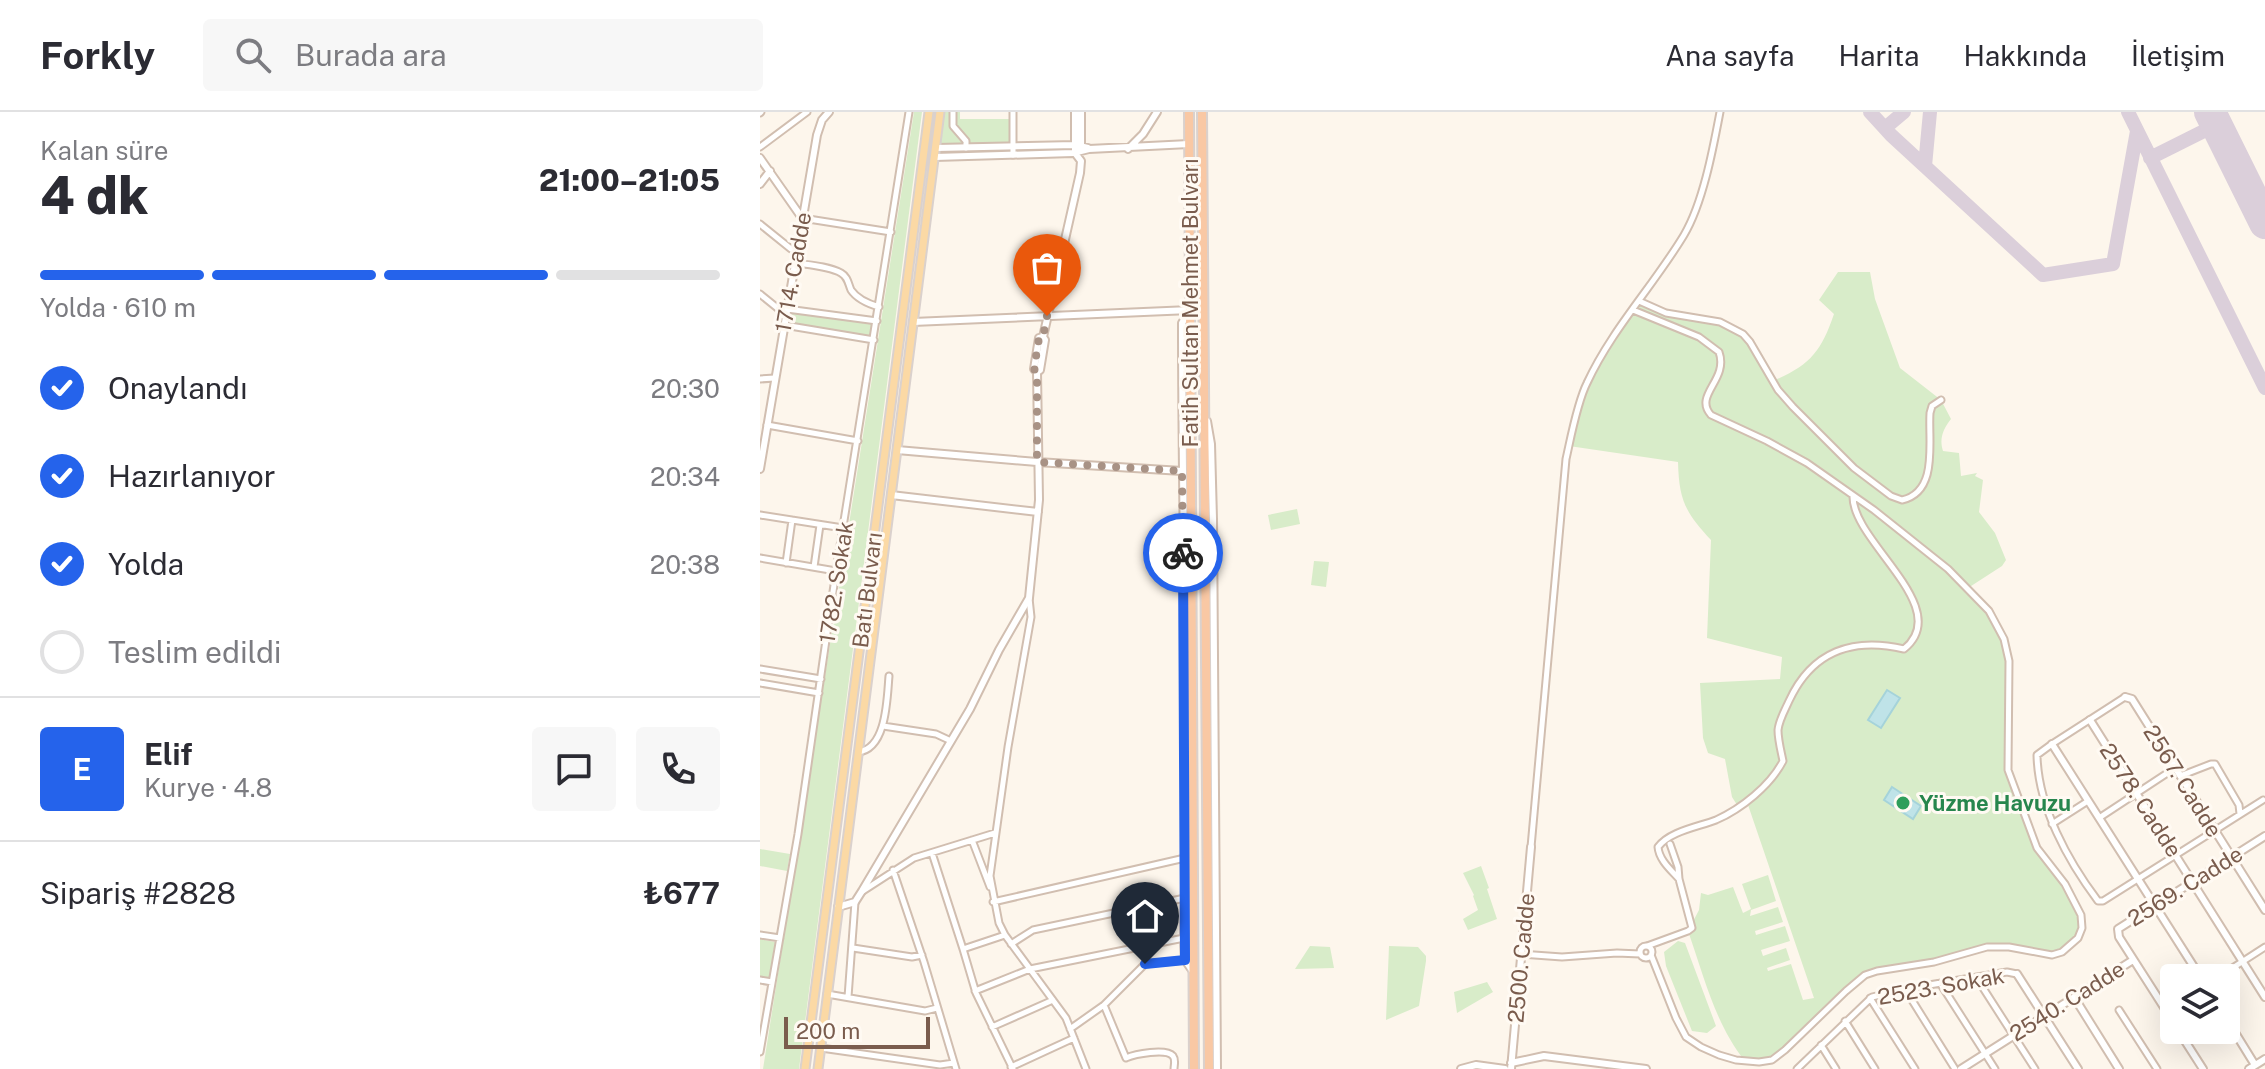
<!DOCTYPE html>
<html lang="tr">
<head>
<meta charset="utf-8">
<style>
  body { margin:0; font-family:"Public Sans",sans-serif; background:#f7f7f7; color:#2b2b33; height:100vh; display:flex; flex-direction:column; font-size:30px; white-space:nowrap }
  * { box-sizing:border-box; margin:0 }
  p { font-size:26px; color:#7c7c81 }
  .icon { flex:none; width:44px; height:44px; fill:none; stroke:currentColor; stroke-width:2; stroke-linecap:round; stroke-linejoin:round }
  .map { position:relative; flex:1; overflow:hidden }
  .side { display:flex; flex-direction:column; background:#fff; width:760px }
  .side>* { flex:none }
  .tools { position:absolute; left:1400px; top:852px; display:grid; gap:16px }
  .tools a { display:grid; place-items:center; width:80px; height:80px; border-radius:8px; background:#fff; box-shadow:0 8px 32px #0002; font-size:40px }
  .scale { position:absolute; left:24px; bottom:20px; width:146px; box-sizing:border-box; padding-left:8px; border:4px solid #7a5c4d; border-top:0; font-size:22px; line-height:28px; white-space:nowrap; color:#7a5c4d; -webkit-text-stroke:6px #fffaf3; paint-order:stroke }
  .pin { position:absolute; display:grid; place-items:center; width:68px; height:68px; color:#fff; margin:-82px -34px; border-radius:50% 50% 50% 0; rotate:-45deg; box-shadow:0 0 8px #0007 }
  .pin .icon { rotate:45deg }
  .courier { position:absolute; display:grid; place-items:center; width:80px; height:80px; margin:-40px; border:6px solid #2563eb; border-radius:50%; background:#fff; color:#222; box-shadow:0 2px 10px #0007 }
  .head em { font-style:normal; font-weight:800 }
  .head div { display:flex; flex-direction:column-reverse }
  .head { display:flex; align-items:center; justify-content:space-between; height:136px; padding:0 40px }
  h1 { font-size:52px; font-weight:800; line-height:60px }
  .bar { display:grid; grid-template-columns:repeat(4,1fr); gap:12px 8px; align-content:center; height:96px; padding:0 40px }
  .bar i { height:10px; border-radius:6px; background:#e1e1e2 }
  .bar .current { background:#2563eb }
  .bar p { grid-column:span 4 }
  .line { display:flex; align-items:center; gap:20px; padding:0 40px; border-top:2px solid #e1e1e2 }
  .line div { flex:1 }
  .round { display:grid; place-items:center; flex:none; width:84px; height:84px; border-radius:8px; background:#f7f7f7 }
  ol { padding:0 40px; list-style:none }
  li { display:flex; align-items:center; gap:24px; height:88px }
  li p { margin-inline-start:auto }
  li .icon { padding:8px; border-radius:50%; background:#2563eb; color:#fff; stroke-width:4 }
  li:last-child { color:#7c7c81 }
  li i { width:44px; height:44px; border:4px solid #e1e1e2; border-radius:50% }
  header { display:flex; align-items:center; gap:48px; box-sizing:border-box; height:112px; padding:0 40px; background:#fff; border-bottom:2px solid #e1e1e2 }
  header strong { font-size:38px }
  nav { display:flex; gap:44px; margin-inline-start:auto; font-size:28px }
  .search { width:560px; height:72px; background:#f7f7f7; display:flex; align-items:center; gap:20px; box-sizing:border-box; padding:0 28px; border-radius:8px; color:#7c7c81; font-size:30px }
  main { display:flex; flex:1; min-height:0 }
  .map>svg:first-child { display:block }
  .green { fill:#d8ecc9 }
  .water { fill:#bfe3e8; stroke:#a5d3da; stroke-width:2 }
  .lines { fill:none; stroke-linecap:round; stroke-linejoin:round }
  .taxiway { stroke:#dbcfda; stroke-width:14 }
  .runway { stroke:#dbcfda; stroke-width:32 }
  .minor-casing { stroke:#d1beb0; stroke-width:9 }
  .tertiary-casing { stroke:#d1beb0; stroke-width:10 }
  .primary-casing { stroke:#dad1cd; stroke-width:11 }
  .trunk-casing { stroke:#dad1cd; stroke-width:12 }
  .minor { stroke:#fff; stroke-width:5 }
  .tertiary { stroke:#fff; stroke-width:6 }
  .primary { stroke:#fbd9a5; stroke-width:7 }
  .trunk { stroke:#f9c8a4; stroke-width:8 }
  .done { stroke:#a89285; stroke-width:8; stroke-dasharray:0 14.4 }
  .route { stroke:#2563eb; stroke-width:10 }
  .leisure-dot { fill:#2e9e5b; stroke:#fffaf3; stroke-width:3 }
  .labels { text-anchor:middle; dominant-baseline:central; stroke-width:6; stroke-linejoin:round; paint-order:stroke }
  .street-label { font-size:22px; fill:#7a5c4d; stroke:#fffaf3 }
  .leisure-label { font-size:22px; font-weight:bold; fill:#27864d; stroke:#fffaf3; text-anchor:start }
</style>
</head>
<body>
<header>
<strong>Forkly</strong>
<div class="search"><svg class="icon" aria-label="search" viewBox="0 0 24 24"><circle cx="10" cy="10" r="6"/><path d="M15 15l6 6"/></svg>Burada ara</div>
<nav><a>Ana sayfa</a><a>Harita</a><a>Hakkında</a><a>İletişim</a></nav>
</header>
<main>
<section class="side">
<div class="head"><div><h1>4 dk</h1><p>Kalan süre</p></div><em>21:00–21:05</em></div>
<div class="bar"><i class="current"></i><i class="current"></i><i class="current"></i><i></i><p>Yolda · 610 m</p></div>
<ol>
<li><svg class="icon" aria-label="check" viewBox="0 0 24 24"><path d="M5 12l5 5 9-10"/></svg>Onaylandı<p>20:30</p></li>
<li><svg class="icon" aria-label="check" viewBox="0 0 24 24"><path d="M5 12l5 5 9-10"/></svg>Hazırlanıyor<p>20:34</p></li>
<li><svg class="icon" aria-label="check" viewBox="0 0 24 24"><path d="M5 12l5 5 9-10"/></svg>Yolda<p>20:38</p></li>
<li><i></i>Teslim edildi</li>
</ol>
<div class="line" style="height:144px"><b class="round" style="background:#2563eb;color:#fff">E</b><div><b>Elif</b><p>Kurye · 4.8</p></div><a class="round"><svg class="icon" aria-label="chat" viewBox="0 0 24 24"><path d="M4 5h16v11H9l-5 4z"/></svg></a><a class="round"><svg class="icon" aria-label="phone" viewBox="0 0 24 24"><path d="M5 4h4l2 5-3 2q2 4 5 5l2-3 5 2v4C11 20 4 13 5 4z"/></svg></a></div>
<div class="line" style="height:104px"><div>Sipariş #2828</div><b>₺677</b></div>
</section>
<div class="map">
<svg width="1505" height="957" viewBox="0 0 1505 957">
  <rect width="100%" height="100%" fill="#fdf6ec"/>
  <path class="green" d="M154,0h8l-123,957h-36z
    M181,0h19v7h52v28l-76,1z
    M1078,160h32l5,27 25,69 41,32 10,19c-8,10 -12,20 -8,32l16,2 2,23 16,-3 -2,3 8,4 -4,32 16,21 11,27 -4,6 -34,22 21,23 15,28 5,22 -1,109 29,78 28,36 16,31 1,13 -4,10 -16,14 -10,3 -31,-6 -34,-2 -53,15 -69,13 -93,85 -27,1c-30,-37 -41,-85 -57,-130l11,-21 2,-17 7,2 25,-8 10,26 8,-4 -9,-25 26,-9 8,26 -25,9 -1,6 28,-9 5,15 -28,9 1,4 29,-9 5,15 -29,9 2,6 23,-8 4,12 -23,8 1,3 23,-7 12,36 11,-2 -67,-196 -8,6 -7,-11 -7,-38 -17,-6 -5,-15 -3,-55 80,-4 2,-22 -75,-19 4,-98c-26,-28 -32,-40 -33,-78l-109,-16 16,-60 53,-85 28,12 54,9 23,12 30,47c37,-16 48,-29 61,-67l-15,-14z
    M32,200l80,11 -2,14 -80,-12z
    M537,397l3,15 -29,6 -3,-15z
    M554,449l15,1 -3,25 -15,-2z
    M0,737l30,5 -3,17 -27,-5z
    M721,754l8,22 -2,1 10,30 -29,11 -5,-11 15,-9 -5,-14 1,-1 -11,-22z
    M0,827l15,3 -6,37 -9,-2z
    M918,829l7,2 31,83 -9,7 -15,-2 -26,-65 -2,-14z
    M550,834l20,1 4,21 -39,1z
    M629,834l29,1 8,9v5l-7,45 -33,14z
    M727,870l6,10 -36,21 -3,-21z"/>
  <path class="water" d="M1127,578l13,8 -19,30 -13,-8z
    M1132,675l29,19 -8,13 -29,-19z"/>
  <g class="lines">
    <path class="taxiway" d="M1110,0l21,23 152,140 70,-11 24,-133
      M1368,0l137,276
      M1125,16l19,-16
      M1390,46l66,-33
      M1165,54l5,-54"/>
    <path class="runway" d="M1450,0l55,111"/>
    <g class="minor-casing">
      <path id="minor" d="M193,0v14l13,15v7
        M0,1l1,-1
        M0,35l47,-35
        M253,43v-43
        M42,106l89,14
        M0,112l31,25
        M35,151c14,2 33,3 46,10 7,4 7,10 10,17 6,9 18,14 28,17
        M0,182l26,21
        M879,189l27,12 54,9 23,12 7,8 28,48 15,17 61,61 37,28 11,4c37,-8 26,-59 28,-87l2,-7 9,-6
        M27,197l90,12
        M873,198l66,27 20,15c10,28 -26,43 -8,63l56,26 40,22 67,47 74,59 41,42 15,28 5,22 -1,109 29,78 28,36 16,31 1,13 -4,10 -16,14 -10,3 -43,-8h-22l-53,15 -57,9 -12,4 -19,16 -61,59 -13,10 -13,2 -23,-2 -17,-5 -18,-8 -15,-10 -10,-19 -25,-63
        M24,213l90,15
        M0,267l15,-1
        M7,313l91,16
        M0,403l83,13
        M0,446l76,13
        M26,451l6,-43
        M54,455l6,-42
        M269,486l2,19 -23,130 -18,129 9,47 6,12 61,83 20,51
        M0,557l61,10
        M0,571l59,10
        M1365,585l-73,47 -15,11c1,52 31,106 61,146h5l160,-101
        M123,614l53,8 15,7
        M98,640c29,-3 29,-54 31,-76
        M1420,664l31,-12h4l24,41 1,9
        M1339,706l76,-50
        M1292,712l36,-23
        M212,728l18,47
        M771,735l35,-388c5,-22 11,-56 21,-76 25,-54 67,-98 97,-148 19,-32 29,-86 36,-123
        M172,741l31,96 42,-14
        M133,758l31,92 32,107
        M919,767c-8,-9 -20,-19 -21,-32 12,-16 40,-20 58,-27 25,-11 54,-34 67,-59 -2,-10 -5,-21 -5,-31 1,-10 7,-20 11,-29 23,-50 64,-64 115,-52 51,-41 -51,-107 -51,-152
        M103,779l51,-33 81,-25
        M233,790l192,-44
        M0,823l20,3
        M251,832l22,-14 152,-32
        M880 840a6 6 0 1 1 12 0a6 6 0 1 1-12 0Z
        M887,834l41,-15 4,-3 -13,-49 -1,-12 -8,-23
        M93,836l59,9 10,-2
        M203,837l13,44 37,76
        M761,842l41,3 55,-4 23,1
        M1216,865l59,92
        M1457,866l48,-31
        M0,868l12,2
        M1180,871l55,86
        M1145,877l50,80
        M215,879l55,-22 154,-31
        M67,882l98,17 12,-3
        M88,885l7,-95
        M1110,886l45,71
        M344,893l22,53c9,-4 40,-10 47,-2 3,4 1,9 1,13
        M1359,898l38,59
        M1085,909l30,48
        M232,915l61,-27
        M310,917l34,-24 41,-41 40,-4
        M1061,933l15,24
        M61,936l119,17 14,-2
        M0,940l38,-218 38,-263 73,-459
        M251,955l63,-29
        M1037,957l75,-72 33,-8 102,-17 10,2"/>
    </g>
    <g class="tertiary-casing">
      <path id="tertiary" d="M321,0v37
        M176,36l139,-3 13,3
        M368,37l15,-15 14,-22
        M175,45l138,-4 16,-4 100,-5
        M0,46l42,60
        M0,72l10,-13
        M430,198l-8,13c0,205 7,410 2,615l1,22 7,10
        M153,210l277,-12
        M277,260l3,-2 5,-30 -2,-3
        M447,309l4,23 2,75 4,550
        M137,338l140,12 145,9
        M0,357l57,-334 5,-15 7,-8
        M131,383l147,17
        M1365,585l7,2 133,211
        M1330,608l175,277
        M1292,632l149,234
        M78,795l17,-5 7,-11 108,-182 29,-59 30,-52 10,-98 -2,-128 -3,-3 5,-31 4,-1 37,-164 1,-12 -6,-8v-41
        M1257,862l61,95
        M1314,885l45,72
        M1466,906l29,47
        M1414,911l-55,-86 -1,-8 147,-93
        M1418,918l25,39
        M751,951l33,-7 102,13
        M701,957l15,-4 29,4
        M751,957l20,-222
        M1201,957l172,-109
        M1489,957l16,-10"/>
    </g>
    <g class="primary-casing">
      <path id="primary" d="M45,957l124,-957
        M58,957l122,-957"/>
    </g>
    <g class="trunk-casing">
      <path id="trunk" d="M429,0l5,957
        M442,0l7,957"/>
    </g>
    <use href="#minor" class="minor"/>
    <use href="#tertiary" class="tertiary"/>
    <use href="#primary" class="primary"/>
    <use href="#trunk" class="trunk"/>
  </g>
  <g class="lines">
    <path class="done" d="M287,204l-4,21 -4,1 -5,31 3,3v90l145,9 1,82"/>
    <path class="route" d="M385,852l40,-4 -2,-407"/>
  </g>
  <circle class="leisure-dot" cx="1143" cy="691" r="8"/>
  <g class="labels">
    <g class="street-label">
      <text transform="translate(33 160) rotate(-80)">1714. Cadde</text>
      <text transform="translate(430 191) rotate(-90)">Fatih Sultan Mehmet Bulvarı</text>
      <text transform="translate(76 470) rotate(-81)">1782. Sokak</text>
      <text transform="translate(107 478) rotate(-83)">Batı Bulvarı</text>
      <text transform="translate(1423 669) rotate(58)">2567. Cadde</text>
      <text transform="translate(1381 688) rotate(57)">2578. Cadde</text>
      <text transform="translate(1425 774) rotate(-32)">2569. Cadde</text>
      <text transform="translate(761 846) rotate(-85)">2500. Cadde</text>
      <text transform="translate(1181 874) rotate(-10)">2523. Sokak</text>
      <text transform="translate(1307 889) rotate(-32)">2540. Cadde</text>
    </g>
    <g class="leisure-label">
      <text x="1159" y="691">Yüzme Havuzu</text>
    </g>
  </g>
</svg>
<div class="tools">
<a><svg class="icon" aria-label="layers" viewBox="0 0 24 24"><path d="M12 4l9 5-9 5-9-5zM3 14l9 5 9-5"/></svg></a>
</div>
<div class="scale">200 m</div>
<div class="pin" style="left:287px;top:204px;background:#ea580c"><svg class="icon" aria-label="bag" viewBox="0 0 24 24"><path d="M5 8h14l-1 12H6zM9 8a3 3 0 0 1 6 0"/></svg></div>
<div class="pin" style="left:385px;top:852px;background:#1f2937"><svg class="icon" aria-label="home" viewBox="0 0 24 24"><path d="M3 11l9-7 9 7M6 9v11h12V9"/></svg></div>
<div class="courier" style="left:423px;top:441px"><svg class="icon" aria-label="bike" viewBox="0 0 24 24"><circle cx="6" cy="16" r="4"/><circle cx="18" cy="16" r="4"/><path d="M6 16l4-8h5l3 8M10 8l3 8H6M13 5h3"/></svg></div>
</div>
</main>
</body>
</html>
